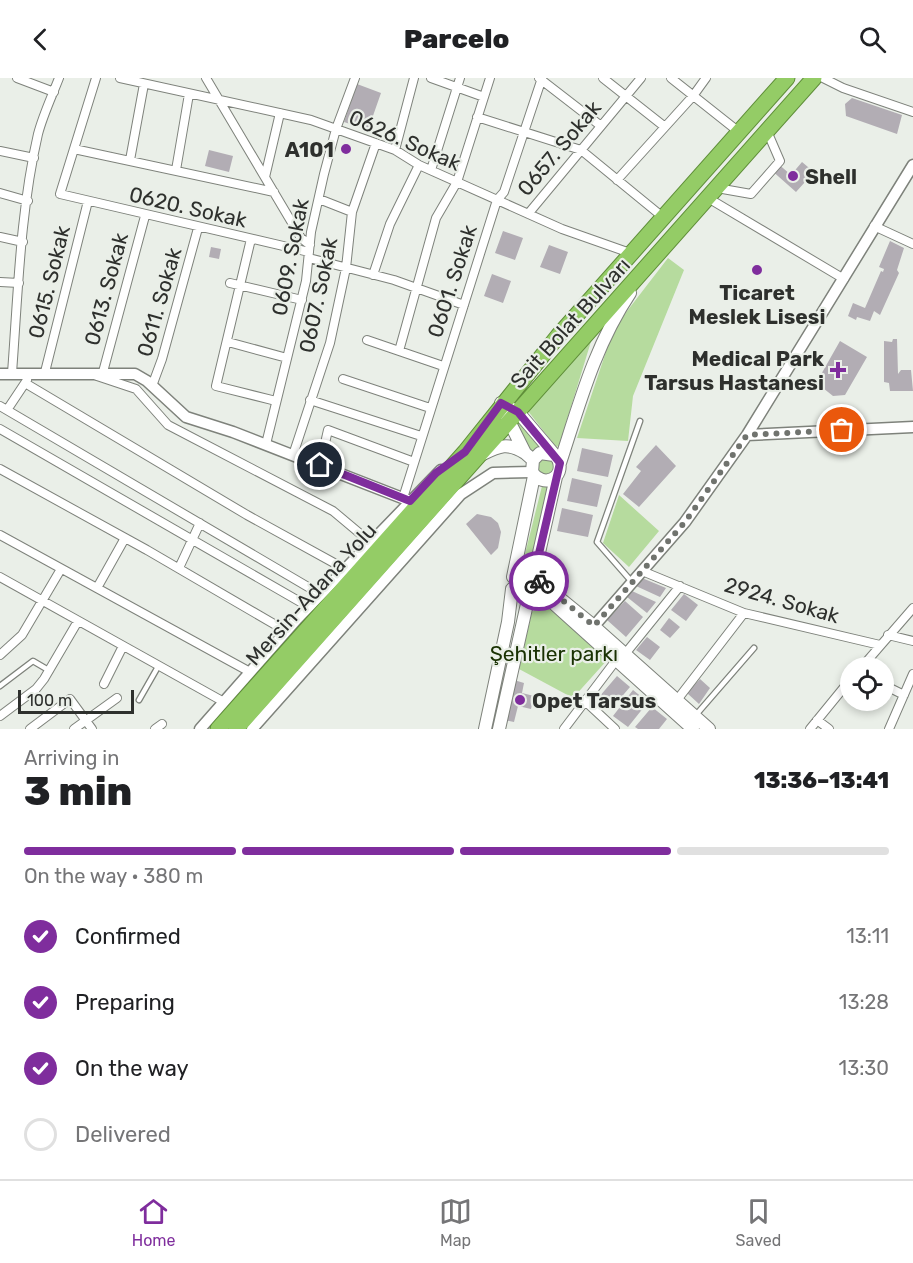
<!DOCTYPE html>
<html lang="en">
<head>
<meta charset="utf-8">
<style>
  body { margin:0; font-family:Rubik,sans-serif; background:#f2f2f2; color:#202124; height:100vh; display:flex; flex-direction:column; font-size:22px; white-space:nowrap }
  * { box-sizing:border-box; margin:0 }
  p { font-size:20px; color:#757577 }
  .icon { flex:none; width:33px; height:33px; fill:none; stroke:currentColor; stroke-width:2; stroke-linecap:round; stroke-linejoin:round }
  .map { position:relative; height:651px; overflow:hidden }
  .panel { display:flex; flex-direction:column; background:#fff; flex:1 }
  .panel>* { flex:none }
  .buttons { position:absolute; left:840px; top:579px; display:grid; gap:12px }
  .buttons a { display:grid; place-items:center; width:54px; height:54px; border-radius:50%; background:#fff; box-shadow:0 3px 9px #0003; font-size:30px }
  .scale { position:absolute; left:18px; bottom:15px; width:116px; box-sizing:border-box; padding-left:6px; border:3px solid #2e302d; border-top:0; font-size:16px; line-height:21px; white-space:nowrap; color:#2e302d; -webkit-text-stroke:4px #eaefe8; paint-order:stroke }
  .pin { position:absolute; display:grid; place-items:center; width:51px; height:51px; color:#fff; margin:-26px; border:3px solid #fff; border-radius:50%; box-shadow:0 2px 6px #0007 }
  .courier { position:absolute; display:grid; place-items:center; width:60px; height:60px; margin:-30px; border:4px solid #7f2d9d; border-radius:50%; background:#fff; color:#222; box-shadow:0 2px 8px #0007 }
  .head em { font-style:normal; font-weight:800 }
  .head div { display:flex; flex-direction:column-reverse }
  .head { display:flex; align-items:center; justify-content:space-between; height:102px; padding:0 24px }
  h1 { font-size:39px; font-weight:800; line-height:45px }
  .bar { display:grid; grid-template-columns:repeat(4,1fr); gap:9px 6px; align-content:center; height:72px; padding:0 24px }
  .bar i { height:8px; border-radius:4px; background:#e0e0e0 }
  .bar .current { background:#7f2d9d }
  .bar p { grid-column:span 4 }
  ol { padding:0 24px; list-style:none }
  li { display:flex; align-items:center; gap:18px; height:66px }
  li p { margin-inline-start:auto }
  li .icon { padding:6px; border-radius:50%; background:#7f2d9d; color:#fff; stroke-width:4 }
  li:last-child { color:#757577 }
  li i { width:33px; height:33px; border:3px solid #e0e0e0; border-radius:50% }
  header { display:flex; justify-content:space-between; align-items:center; height:78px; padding:0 24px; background:#fff; font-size:27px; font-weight:800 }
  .menu { display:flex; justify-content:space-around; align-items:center; height:84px; border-top:2px solid #e0e0e0; background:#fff; font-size:16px; color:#757577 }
  .menu a { display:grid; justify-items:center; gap:3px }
  .menu .current { color:#7f2d9d }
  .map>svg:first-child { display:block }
  .green { fill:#b6db9e }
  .building { fill:#b2adb4 }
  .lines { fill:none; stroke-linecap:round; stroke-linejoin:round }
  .service-casing { stroke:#7e827b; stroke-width:7 }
  .minor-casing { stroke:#7e827b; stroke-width:10 }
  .tertiary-casing { stroke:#7e827b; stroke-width:13 }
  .secondary-casing { stroke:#7e827b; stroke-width:14 }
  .trunk-casing { stroke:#5f8e39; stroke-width:17 }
  .service { stroke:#fff; stroke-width:4.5 }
  .minor { stroke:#fff; stroke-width:8 }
  .tertiary { stroke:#fff; stroke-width:10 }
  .secondary { stroke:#fff; stroke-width:12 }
  .trunk { stroke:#94cc66; stroke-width:15 }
  .done { stroke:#70736e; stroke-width:6; stroke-dasharray:0 10.8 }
  .route { stroke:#7f2d9d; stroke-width:8 }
  .poi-dot { fill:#7f2d9d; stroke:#eaefe8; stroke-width:2 }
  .labels { text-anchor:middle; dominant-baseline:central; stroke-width:4.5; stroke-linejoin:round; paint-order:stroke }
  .street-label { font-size:21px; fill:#2e302d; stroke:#eaefe8 }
  .poi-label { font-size:21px; font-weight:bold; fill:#2e302d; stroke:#eaefe8; text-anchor:end }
  .park-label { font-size:21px; fill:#193102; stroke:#eaefe8 }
</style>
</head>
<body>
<header><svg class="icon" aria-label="back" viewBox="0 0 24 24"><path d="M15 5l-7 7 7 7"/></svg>Parcelo<svg class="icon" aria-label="search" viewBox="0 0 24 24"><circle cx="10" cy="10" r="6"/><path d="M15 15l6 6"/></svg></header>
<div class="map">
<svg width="913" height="651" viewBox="0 0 913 651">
  <rect width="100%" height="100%" fill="#eaefe8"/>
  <path class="green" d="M668,180l16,12 -51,126 -5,45 -51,-3 37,-110z
    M593,257l-34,111 -3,1 -28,-36z
    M517,342l25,28 -11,7 -15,-32z
    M538 389a8 8 0 1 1 16 0a8 8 0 1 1-16 0Z
    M542,408h8l-20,78 -7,-2z
    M619,417l40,36 -30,36 -26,-24z
    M543,526l66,54 -36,40 -54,-29 13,-57z"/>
  <path class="building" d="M357,6l24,9 -13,37 -24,-8z
    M852,20l50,17 -5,19 -51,-18 -1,-12z
    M209,72l24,6 -4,16 -24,-6z
    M776,84l15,13 11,-13 12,10 -18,20 -26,-23z
    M503,153l20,7 -8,22 -20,-7z
    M890,163l14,7 -7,22 2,3 -19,42 -6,-4 -4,10 -13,-4 -1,3 -8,-4 5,-13 12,5 16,-37 2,1 1,-3 -5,-2z
    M549,167l19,7 -8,22 -20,-7z
    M211,169l10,2 -2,10 -10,-2z
    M492,196l19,7 -8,22 -19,-7z
    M893,261h4l1,35 3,-4h10l2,21h-23l-1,-8 -5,-1v-41l8,1z
    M840,263l27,16 -22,38 -12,1 -10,-8 -4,-10z
    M656,367l20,21 -37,41 -16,-13 18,-23 -5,-4z
    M582,370l31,7 -5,22 -31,-6z
    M572,400l30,7 -5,22 -30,-6z
    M562,430l31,7 -5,22 -31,-6z
    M477,436l14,3 7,6 3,9 -3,16 -7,7 -25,-31z
    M642,500l24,10 -6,9 -24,-11z
    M632,513l24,11 -9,11 -20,-16z
    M684,516l14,11 -12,16 -15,-11z
    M625,523l18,16 -17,20 -19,-17z
    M669,540l11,9 -10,11 -10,-8z
    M647,559l13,10 -10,13 -14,-10z
    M617,598l13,11 -18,21 -13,-11z
    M700,601l10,9 -11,16 -12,-11z
    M514,602l10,3 -2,10 12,3 -3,13 -13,-3 -4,16 -10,-2z
    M633,612l15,12 -20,25 -15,-11z
    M652,629l15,12 -8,10h-21l-3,-2z"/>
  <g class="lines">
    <g class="service-casing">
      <path id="service" d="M632,504l-35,-40 43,-121
        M0,608l33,-25 17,10
        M139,622l20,-35
        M695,638l59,-68"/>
    </g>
    <g class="minor-casing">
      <path id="minor" d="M17,0l37,14
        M96,0l-36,116 249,58
        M120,0l191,42 84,30 24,15 143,64 71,25
        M206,0l95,160 9,7
        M431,0l53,19
        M539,0l62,48
        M603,0l62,49
        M671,0l68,54
        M823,0l20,10 70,24
        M477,39l104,33 83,68
        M74,71l200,43
        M395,72l19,-72
        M0,73l34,7
        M130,82l14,-76
        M176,92l13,-76
        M431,92l29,-92
        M265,99l15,-64
        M617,102l76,-84 13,-18
        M717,110l34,6 29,-33 -13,-30
        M0,115l28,8
        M708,120l136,81
        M319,121l33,13
        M528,136l113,-136
        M874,148l39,18
        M0,159l23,5
        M251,161l-35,147 60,15
        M309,180l85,22 70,25
        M373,197l17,-51 29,-59
        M0,204l19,1
        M230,205l72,17
        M367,262l76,26
        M228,264l59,16
        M399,273l37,-133 21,-36 33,-104
        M45,294l43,-171
        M103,294l42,-156
        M12,295c6,-79 8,-161 26,-239 5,-19 14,-38 21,-56
        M97,298l39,13 32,36 165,86 37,31
        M343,301l87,29
        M25,305l222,132 98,54
        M152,308l10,-27 36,-131
        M310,322l111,36
        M0,328l320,188
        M7,332l20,-30
        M0,351l309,178
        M266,366l40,-163 5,-49 13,-58 12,-45 19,-51
        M293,377l37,-112 16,-75 6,-56 24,-69
        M320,387l8,-35 86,32
        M0,391l147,81 139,81
        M403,420l94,-298 7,-8 38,-114
        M0,457l250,137
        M179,490l21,-45
        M642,493l102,42 136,32
        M0,499l224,125
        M97,510l28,-50
        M888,557l25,6
        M625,576l55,-68
        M0,577l22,-20 39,-66
        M861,590l52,-60
        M104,606l19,-38
        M884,607l20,10
        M584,622l31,29
        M677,622l67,-87
        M0,638l36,-27 8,-10 34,-58
        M817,642l12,9
        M30,651l40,-30 22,30
        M74,651l43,-31
        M155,651l7,-5
        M564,651l53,-70
        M810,651l40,-49
        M889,651l24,-55"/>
    </g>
    <g class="tertiary-casing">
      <path id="tertiary" d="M0,296h135l12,7 39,36 47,15 177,69
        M747,357l166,-8
        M594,548l91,-104 62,-87 166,-270
        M200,651l97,-110 144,-149
        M252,651l209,-235 32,-21 39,-1"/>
    </g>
    <g class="secondary-casing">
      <path id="secondary" d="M501,325l17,9 40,47c8,19 -15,30 -26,13l1,-12 7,-7 14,2
        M506,337l19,38 8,7
        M483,376c16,-8 25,-12 42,-1
        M560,385c19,-58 35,-118 70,-170
        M534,497l22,-98
        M513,499l21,-101
        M536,501l54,44 119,106
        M532,515l20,9 141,127
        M485,651l23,-107 4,-33
        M499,651l30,-134"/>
    </g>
    <g class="trunk-casing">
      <path id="trunk" d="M218,651l247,-277 93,-116 229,-258
        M236,651l578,-651"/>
    </g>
    <use href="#service" class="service"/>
    <use href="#minor" class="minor"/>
    <use href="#tertiary" class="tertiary"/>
    <use href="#secondary" class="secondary"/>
    <use href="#trunk" class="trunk"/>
  </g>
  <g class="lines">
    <path class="done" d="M539,503l55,45 91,-104 62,-87 95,-5"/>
    <path class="route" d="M320,387l90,36 26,-28 29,-21 36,-49 17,9 42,51 -26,112 5,6"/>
  </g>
  <g class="poi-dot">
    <circle cx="346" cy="71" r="6"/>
    <circle cx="793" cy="98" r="6"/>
    <circle cx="757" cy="192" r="6"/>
    <path d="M835 283h6v6h6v6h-6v6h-6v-6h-6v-6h6z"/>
    <circle cx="520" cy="622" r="6"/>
  </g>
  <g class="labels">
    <g class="street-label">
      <text transform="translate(405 62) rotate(24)">0626. Sokak</text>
      <text transform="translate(559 70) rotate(-50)">0657. Sokak</text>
      <text transform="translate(188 129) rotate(13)">0620. Sokak</text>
      <text transform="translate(290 179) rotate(-79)">0609. Sokak</text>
      <text transform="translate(452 203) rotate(-72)">0601. Sokak</text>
      <text transform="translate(49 204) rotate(-76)">0615. Sokak</text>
      <text transform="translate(106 211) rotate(-75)">0613. Sokak</text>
      <text transform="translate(318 217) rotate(-78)">0607. Sokak</text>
      <text transform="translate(159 224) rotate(-74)">0611. Sokak</text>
      <text transform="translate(570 245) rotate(-48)">Sait Bolat Bulvarı</text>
      <text transform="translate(311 516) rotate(-48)">Mersin-Adana Yolu</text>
      <text transform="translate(782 522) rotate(16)">2924. Sokak</text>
    </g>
    <g class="poi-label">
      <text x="334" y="71">A101</text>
      <text x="805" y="98" text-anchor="start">Shell</text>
      <text x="757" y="214" text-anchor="middle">Ticaret<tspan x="757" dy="24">Meslek Lisesi</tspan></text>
      <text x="824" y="280">Medical Park<tspan x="824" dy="24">Tarsus Hastanesi</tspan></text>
      <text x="532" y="622" text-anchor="start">Opet Tarsus</text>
    </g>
    <g class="park-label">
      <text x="554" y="575">Şehitler parkı</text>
    </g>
  </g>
</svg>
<div class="buttons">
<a><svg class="icon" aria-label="locate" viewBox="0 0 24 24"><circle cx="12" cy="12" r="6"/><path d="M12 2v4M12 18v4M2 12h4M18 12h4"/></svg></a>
</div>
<div class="scale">100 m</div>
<div class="pin" style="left:842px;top:352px;background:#ea580c"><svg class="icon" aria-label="bag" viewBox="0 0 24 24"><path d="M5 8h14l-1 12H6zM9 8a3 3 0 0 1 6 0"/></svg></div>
<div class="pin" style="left:320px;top:387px;background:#1f2937"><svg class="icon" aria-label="home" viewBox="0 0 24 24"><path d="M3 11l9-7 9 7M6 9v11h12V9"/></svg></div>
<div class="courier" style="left:539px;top:503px"><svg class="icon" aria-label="bike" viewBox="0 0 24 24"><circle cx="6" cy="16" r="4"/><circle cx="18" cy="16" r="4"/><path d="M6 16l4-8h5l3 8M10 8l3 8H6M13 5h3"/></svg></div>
</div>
<section class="panel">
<div class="head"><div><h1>3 min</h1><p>Arriving in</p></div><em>13:36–13:41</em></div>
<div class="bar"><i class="current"></i><i class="current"></i><i class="current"></i><i></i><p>On the way · 380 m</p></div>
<ol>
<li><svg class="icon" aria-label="check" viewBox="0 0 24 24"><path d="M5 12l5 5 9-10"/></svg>Confirmed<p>13:11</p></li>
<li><svg class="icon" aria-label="check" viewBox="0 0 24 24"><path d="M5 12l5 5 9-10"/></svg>Preparing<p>13:28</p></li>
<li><svg class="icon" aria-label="check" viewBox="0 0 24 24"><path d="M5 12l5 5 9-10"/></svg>On the way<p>13:30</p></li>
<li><i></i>Delivered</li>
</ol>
</section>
<nav class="menu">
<a class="current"><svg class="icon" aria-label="home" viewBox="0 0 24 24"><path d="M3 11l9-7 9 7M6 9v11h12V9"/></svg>Home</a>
<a><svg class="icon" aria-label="map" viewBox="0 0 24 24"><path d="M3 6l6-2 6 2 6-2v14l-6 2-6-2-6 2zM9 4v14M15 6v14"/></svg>Map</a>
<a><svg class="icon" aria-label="saved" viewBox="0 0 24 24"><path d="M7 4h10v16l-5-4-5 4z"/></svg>Saved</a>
</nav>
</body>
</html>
